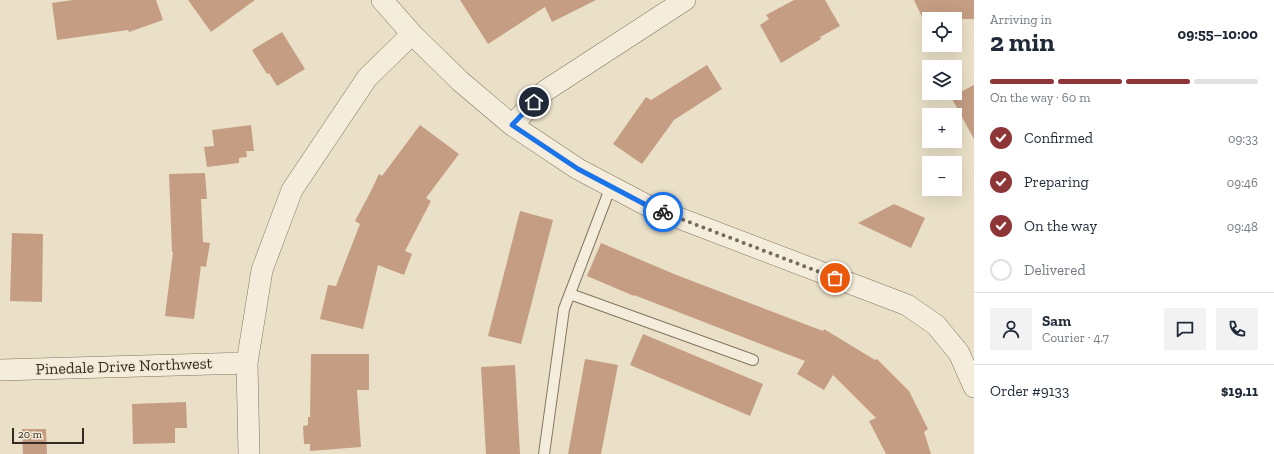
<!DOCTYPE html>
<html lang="en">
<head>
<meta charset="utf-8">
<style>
  body { margin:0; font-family:"Zilla Slab",serif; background:#f2f2f3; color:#1f2937; height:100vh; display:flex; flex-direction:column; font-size:15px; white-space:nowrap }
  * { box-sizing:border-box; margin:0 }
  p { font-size:13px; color:#747a83 }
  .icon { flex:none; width:22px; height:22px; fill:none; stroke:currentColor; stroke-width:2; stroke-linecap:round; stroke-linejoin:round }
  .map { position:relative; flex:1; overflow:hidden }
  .side { display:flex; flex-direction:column; background:#fff; width:300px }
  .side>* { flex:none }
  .controls { position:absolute; left:922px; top:12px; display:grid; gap:8px }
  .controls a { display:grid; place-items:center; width:40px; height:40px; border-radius:0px; background:#fff; box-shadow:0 4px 16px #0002; font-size:20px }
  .scale { position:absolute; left:12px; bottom:10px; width:72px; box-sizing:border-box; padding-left:4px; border:2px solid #362b21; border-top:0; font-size:11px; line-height:14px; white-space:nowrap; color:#362b21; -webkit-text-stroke:3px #f2ead7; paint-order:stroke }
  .pin { position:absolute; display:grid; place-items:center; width:34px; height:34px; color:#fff; margin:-17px; border:2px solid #fff; border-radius:50%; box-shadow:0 1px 4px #0007 }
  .courier { position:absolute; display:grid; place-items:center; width:40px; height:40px; margin:-20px; border:3px solid #1a73e8; border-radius:50%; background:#fff; color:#222; box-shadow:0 1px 5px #0007 }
  .head em { font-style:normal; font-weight:700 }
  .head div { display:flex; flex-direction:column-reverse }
  .head { display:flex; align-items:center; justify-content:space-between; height:68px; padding:0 16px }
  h1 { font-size:26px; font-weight:700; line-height:30px }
  .bar { display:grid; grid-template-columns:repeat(4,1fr); gap:6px 4px; align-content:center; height:48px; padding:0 16px }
  .bar i { height:5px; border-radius:3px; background:#e0e1e3 }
  .bar .selected { background:#8d3537 }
  .bar p { grid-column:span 4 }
  .line { display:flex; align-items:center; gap:10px; padding:0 16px; border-top:1px solid #e0e1e3 }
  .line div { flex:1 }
  .round { display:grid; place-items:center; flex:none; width:42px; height:42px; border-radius:0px; background:#f2f2f3 }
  ol { padding:0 16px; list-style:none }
  li { display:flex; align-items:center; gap:12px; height:44px }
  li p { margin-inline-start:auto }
  li .icon { padding:4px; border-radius:50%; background:#8d3537; color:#fff; stroke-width:4 }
  li:last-child { color:#747a83 }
  li i { width:22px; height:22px; border:2px solid #e0e1e3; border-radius:50% }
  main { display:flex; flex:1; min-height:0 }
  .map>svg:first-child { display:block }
  .building { fill:#c49d82 }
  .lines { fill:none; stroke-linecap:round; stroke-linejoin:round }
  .service-casing { stroke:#84735f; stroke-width:12 }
  .minor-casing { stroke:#84735f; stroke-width:22 }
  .service { stroke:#f5eddb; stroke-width:10 }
  .minor { stroke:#f5eddb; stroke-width:21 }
  .done { stroke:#756a5b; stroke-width:4; stroke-dasharray:0 7.2 }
  .route { stroke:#1a73e8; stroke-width:5 }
  .labels { text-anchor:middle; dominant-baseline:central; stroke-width:4; stroke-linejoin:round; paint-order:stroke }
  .street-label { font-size:16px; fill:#362b21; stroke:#f2ead7 }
</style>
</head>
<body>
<main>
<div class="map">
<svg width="974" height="454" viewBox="0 0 974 454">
  <rect width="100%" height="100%" fill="#eae0c8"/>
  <path class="building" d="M73,0h83l7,20 -34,12 -1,-2 -71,10 -5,-37z
    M188,0h67l-44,32z
    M460,0h136l-44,22 -7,-15 -57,37z
    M794,0h31l15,26 -20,11 1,2 -40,24 -21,-38 9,-6 -3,-4z
    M914,0h60v19h-51z
    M282,32l23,37 -28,17 -8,-13 -2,1 -15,-24z
    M707,65l15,24 -48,31 -32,44 -29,-20 33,-47 5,3z
    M974,85v54l-23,-42z
    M251,125l3,26h-8l1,6 -8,1v5l-32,4 -3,-20 10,-1 -2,-16z
    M420,125l39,29 -33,44 5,3 -26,50 7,3 -8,21 -26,-10 -15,64 -43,-10 8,-34 8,1 24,-62 -5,-3 16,-30 8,-17 3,2z
    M205,173l2,26h-6l2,43 7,1 -4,24 -5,-1 -7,53 -29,-3 8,-64h-1l-3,-78z
    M894,204l31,14 -14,30 -53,-25z
    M520,211l33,9 -32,124 -33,-8z
    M12,233l31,1 -1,68 -32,-1z
    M601,243l73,31 149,57 1,-2 51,31 2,-1 32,32 19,38 -4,3 7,22h-45l-17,-33 7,-3 -43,-43 -9,15 -27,-16 8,-13 -171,-66v1l-47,-20z
    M643,334l120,50 -13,32 -120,-51z
    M311,354h58v36h-12l4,57 -51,4v-7h-6l-1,-18 5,-1v-8h2z
    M585,359l33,6 -17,89h-33z
    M515,365l5,89h-34l-5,-87z
    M186,402l1,26h-12v15l-42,1 -1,-40z
    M22,429h24l1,25h-24z"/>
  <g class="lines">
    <g class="service-casing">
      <path id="service" d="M570,294l183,66
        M544,454l20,-145 47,-123"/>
    </g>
    <g class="minor-casing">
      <path id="minor" d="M382,0l30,34 48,47 52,44 66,44 72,38 257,98 29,20 23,28 15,34
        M512,125l33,-34 140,-91
        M0,370l247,-7
        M249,454l-2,-91 15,-93 30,-80 75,-112 45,-44"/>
    </g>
    <use href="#service" class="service"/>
    <use href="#minor" class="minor"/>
  </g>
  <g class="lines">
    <path class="done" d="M663,212l172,66"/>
    <path class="route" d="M534,102l-22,23 66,44 72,38 13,5"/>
  </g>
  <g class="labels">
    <g class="street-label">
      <text transform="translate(124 366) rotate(-2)">Pinedale Drive Northwest</text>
    </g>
  </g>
</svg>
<div class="controls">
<a><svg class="icon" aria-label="locate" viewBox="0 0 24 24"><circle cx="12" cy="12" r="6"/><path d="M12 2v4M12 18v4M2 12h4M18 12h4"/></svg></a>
<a><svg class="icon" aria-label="layers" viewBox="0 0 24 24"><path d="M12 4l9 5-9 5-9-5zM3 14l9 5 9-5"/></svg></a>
<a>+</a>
<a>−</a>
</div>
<div class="scale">20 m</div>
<div class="pin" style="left:835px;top:278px;background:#ea580c"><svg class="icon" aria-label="bag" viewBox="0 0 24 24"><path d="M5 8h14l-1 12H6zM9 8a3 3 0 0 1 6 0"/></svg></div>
<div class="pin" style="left:534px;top:102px;background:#1f2937"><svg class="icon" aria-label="home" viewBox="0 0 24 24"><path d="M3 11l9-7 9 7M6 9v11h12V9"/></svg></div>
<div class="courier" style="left:663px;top:212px"><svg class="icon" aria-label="bike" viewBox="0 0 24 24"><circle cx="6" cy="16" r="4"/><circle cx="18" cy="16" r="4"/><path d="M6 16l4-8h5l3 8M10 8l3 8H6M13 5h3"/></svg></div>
</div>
<section class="side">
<div class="head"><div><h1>2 min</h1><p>Arriving in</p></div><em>09:55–10:00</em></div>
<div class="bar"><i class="selected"></i><i class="selected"></i><i class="selected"></i><i></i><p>On the way · 60 m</p></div>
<ol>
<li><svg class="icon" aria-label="check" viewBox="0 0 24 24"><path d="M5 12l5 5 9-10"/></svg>Confirmed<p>09:33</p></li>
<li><svg class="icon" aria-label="check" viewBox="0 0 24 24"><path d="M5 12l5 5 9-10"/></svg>Preparing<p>09:46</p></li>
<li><svg class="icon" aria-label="check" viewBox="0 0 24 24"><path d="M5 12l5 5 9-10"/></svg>On the way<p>09:48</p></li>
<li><i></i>Delivered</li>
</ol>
<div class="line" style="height:72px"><a class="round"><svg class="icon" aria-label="person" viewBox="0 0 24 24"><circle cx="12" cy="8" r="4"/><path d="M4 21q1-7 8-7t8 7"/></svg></a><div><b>Sam</b><p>Courier · 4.7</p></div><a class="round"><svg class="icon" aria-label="chat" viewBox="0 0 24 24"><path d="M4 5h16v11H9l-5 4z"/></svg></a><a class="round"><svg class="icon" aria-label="phone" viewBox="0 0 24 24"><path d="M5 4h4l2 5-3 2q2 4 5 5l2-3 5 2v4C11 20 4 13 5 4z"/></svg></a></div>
<div class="line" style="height:52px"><div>Order #9133</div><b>$19.11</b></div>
</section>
</main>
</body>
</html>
